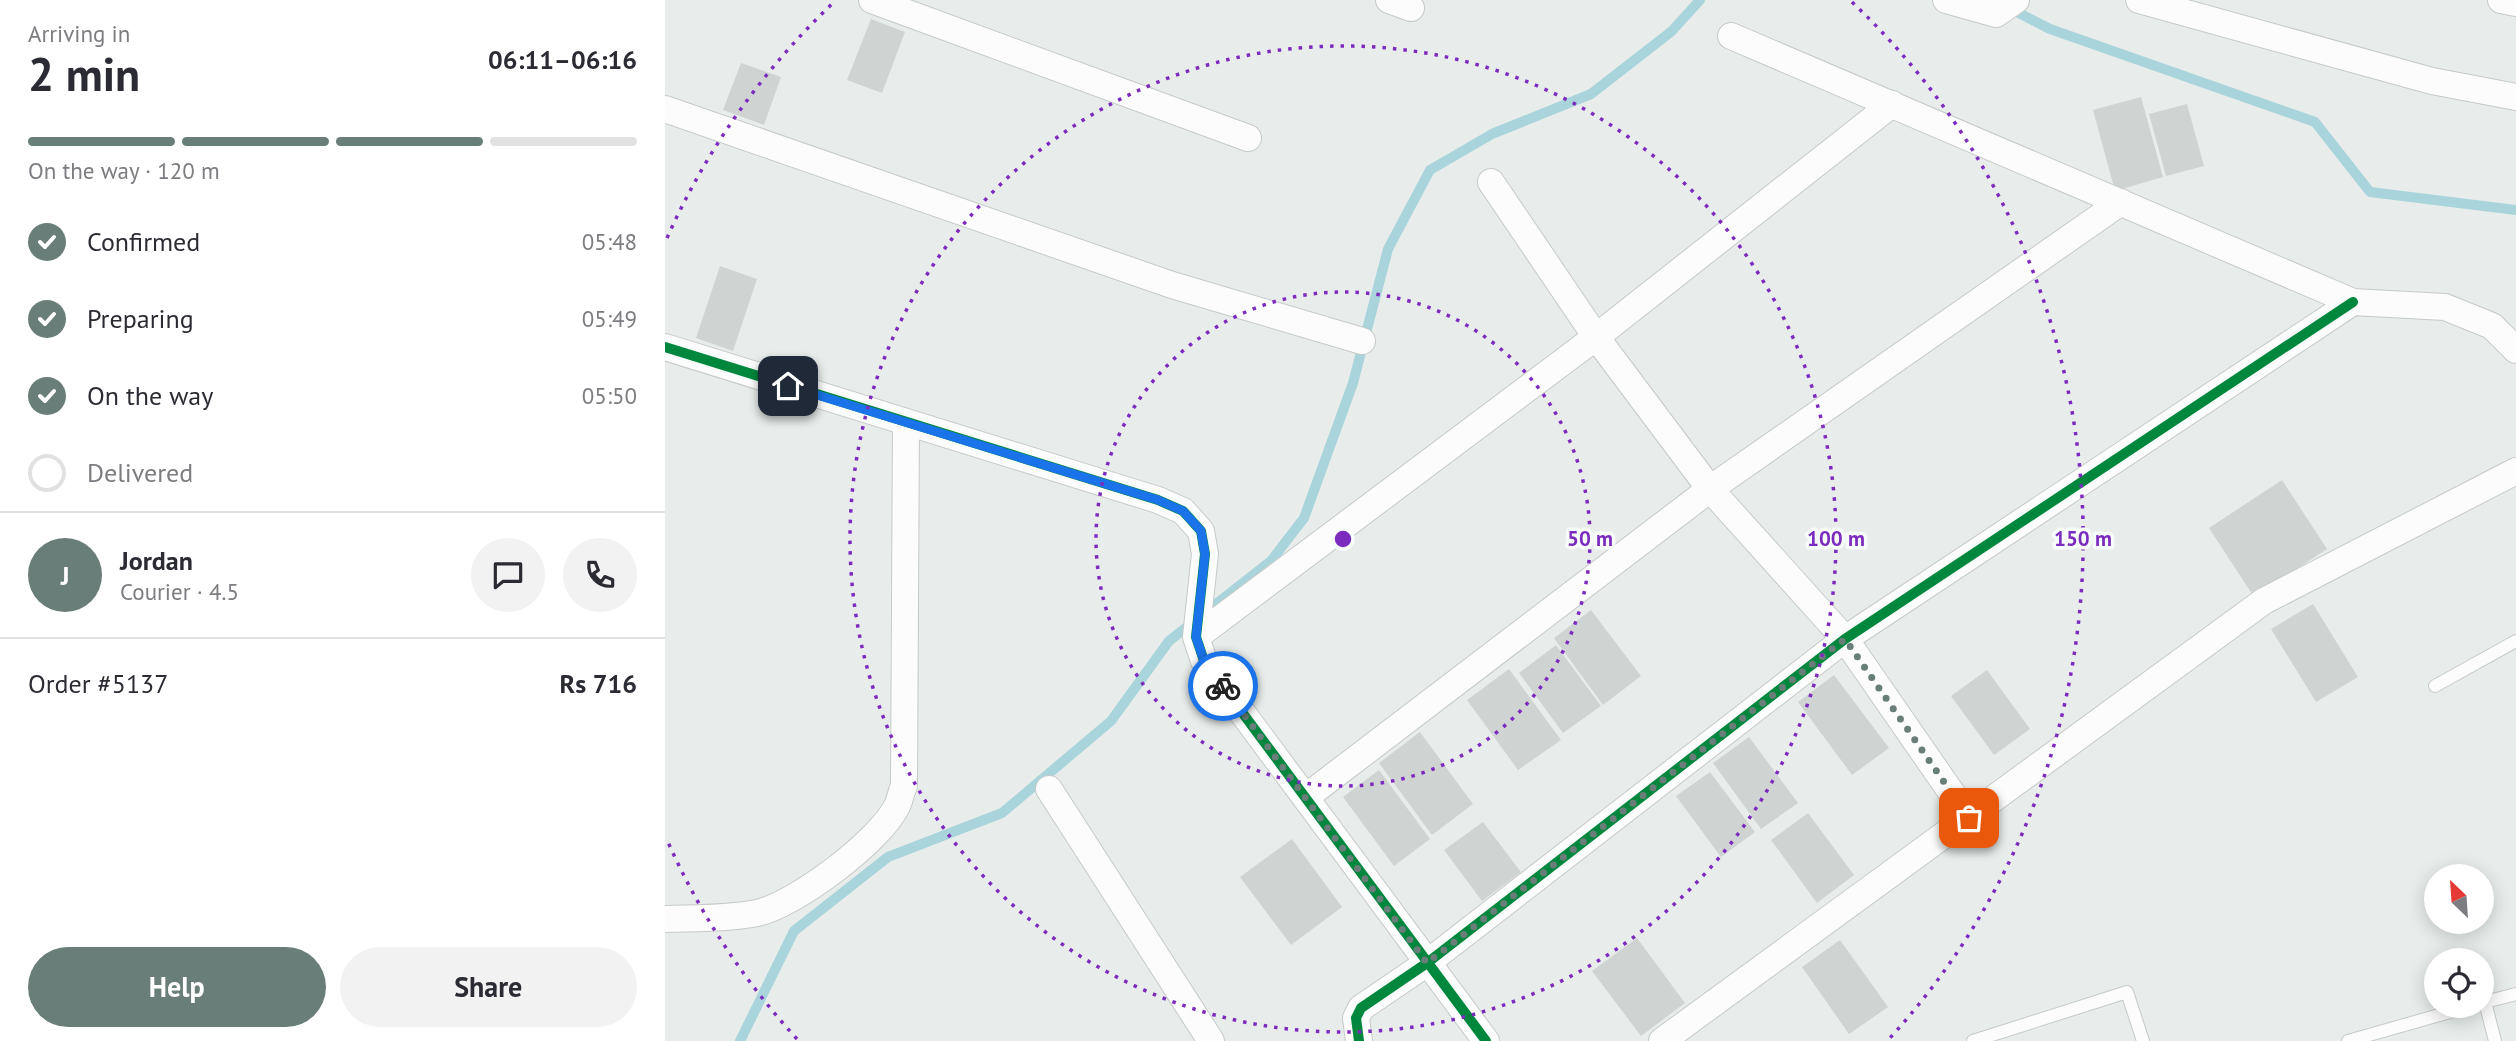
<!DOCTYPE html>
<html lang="en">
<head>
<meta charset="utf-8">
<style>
  body { margin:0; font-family:"PT Sans",sans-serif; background:#f2f2f3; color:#2b2b33; height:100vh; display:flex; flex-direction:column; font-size:26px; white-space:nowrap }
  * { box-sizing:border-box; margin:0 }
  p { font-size:23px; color:#7c7c81 }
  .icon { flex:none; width:38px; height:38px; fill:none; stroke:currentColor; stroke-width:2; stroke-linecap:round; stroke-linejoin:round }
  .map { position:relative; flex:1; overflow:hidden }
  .drawer { display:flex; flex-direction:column; background:#fff; width:665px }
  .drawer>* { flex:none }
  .needle { width:46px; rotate:335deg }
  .buttons { position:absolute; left:1759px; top:864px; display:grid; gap:14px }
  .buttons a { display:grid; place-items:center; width:70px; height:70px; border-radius:50%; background:#fff; box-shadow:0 4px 18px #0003; font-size:35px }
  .pin { position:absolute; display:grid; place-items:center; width:60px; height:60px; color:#fff; margin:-30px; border-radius:14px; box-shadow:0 4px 10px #0006 }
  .courier { position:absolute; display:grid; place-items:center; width:70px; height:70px; margin:-35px; border:5px solid #1a73e8; border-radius:50%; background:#fff; color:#222; box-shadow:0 2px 9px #0007 }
  .head em { font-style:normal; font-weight:700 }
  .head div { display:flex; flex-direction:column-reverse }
  .head { display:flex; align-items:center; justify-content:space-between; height:119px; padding:0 28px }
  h1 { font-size:46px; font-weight:700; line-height:52px }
  .bar { display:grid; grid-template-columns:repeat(4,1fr); gap:10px 7px; align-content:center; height:84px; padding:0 28px }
  .bar i { height:9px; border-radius:5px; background:#e1e1e2 }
  .bar .selected { background:#697e78 }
  .bar p { grid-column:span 4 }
  .line { display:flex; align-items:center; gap:18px; padding:0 28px; border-top:2px solid #e1e1e2 }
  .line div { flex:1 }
  .round { display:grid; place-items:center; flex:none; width:74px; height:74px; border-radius:37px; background:#f2f2f3 }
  ol { padding:0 28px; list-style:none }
  li { display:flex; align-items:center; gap:21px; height:77px }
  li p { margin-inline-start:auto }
  li .icon { padding:7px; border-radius:50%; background:#697e78; color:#fff; stroke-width:4 }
  li:last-child { color:#7c7c81 }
  li i { width:38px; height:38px; border:4px solid #e1e1e2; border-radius:50% }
  .primary-button { display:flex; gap:14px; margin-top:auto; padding:14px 28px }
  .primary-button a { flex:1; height:80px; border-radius:42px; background:#697e78; color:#fff; font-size:28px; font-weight:700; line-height:80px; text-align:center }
  .primary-button a+a { background:#f2f2f3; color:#2b2b33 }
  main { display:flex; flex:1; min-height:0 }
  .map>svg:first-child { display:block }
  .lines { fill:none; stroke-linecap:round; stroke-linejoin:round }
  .stream { stroke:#a9d4db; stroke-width:10 }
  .building { fill:#cfd4d2 }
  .service-casing { stroke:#c5cac8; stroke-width:14 }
  .minor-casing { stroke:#c5cac8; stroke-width:28 }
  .service { stroke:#fcfcfc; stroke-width:12 }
  .minor { stroke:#fcfcfc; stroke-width:26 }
  .cycleway-casing { stroke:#f7fbf9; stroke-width:15 }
  .cycleway { stroke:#00873e; stroke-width:10 }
  .done { stroke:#697e78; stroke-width:7; stroke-dasharray:0 12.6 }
  .route { stroke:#1a73e8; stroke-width:9 }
  .ring { fill:none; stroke:#7b2cbf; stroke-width:3.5; stroke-dasharray:3.5 7 }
  .centre { fill:#7b2cbf; stroke:#f7fbf9; stroke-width:3.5 }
  .ring-label { font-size:21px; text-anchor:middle; font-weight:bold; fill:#7b2cbf; stroke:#f7fbf9; stroke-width:7; stroke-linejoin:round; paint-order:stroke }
</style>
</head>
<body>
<main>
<section class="drawer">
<div class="head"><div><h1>2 min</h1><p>Arriving in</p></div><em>06:11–06:16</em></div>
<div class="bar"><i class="selected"></i><i class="selected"></i><i class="selected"></i><i></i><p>On the way · 120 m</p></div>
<ol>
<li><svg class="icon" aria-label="check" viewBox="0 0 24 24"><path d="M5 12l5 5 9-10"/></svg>Confirmed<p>05:48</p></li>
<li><svg class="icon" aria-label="check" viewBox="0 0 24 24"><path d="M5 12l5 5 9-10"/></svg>Preparing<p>05:49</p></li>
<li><svg class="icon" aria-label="check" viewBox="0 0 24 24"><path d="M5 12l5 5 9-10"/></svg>On the way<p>05:50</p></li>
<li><i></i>Delivered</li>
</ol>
<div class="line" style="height:126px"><b class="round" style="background:#697e78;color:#fff">J</b><div><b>Jordan</b><p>Courier · 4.5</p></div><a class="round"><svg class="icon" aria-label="chat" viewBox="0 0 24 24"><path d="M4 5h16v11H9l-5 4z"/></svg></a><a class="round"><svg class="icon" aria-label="phone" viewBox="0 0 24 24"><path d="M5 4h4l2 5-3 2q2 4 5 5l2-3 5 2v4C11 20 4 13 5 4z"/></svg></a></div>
<div class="line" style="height:91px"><div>Order #5137</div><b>Rs 716</b></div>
<div class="primary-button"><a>Help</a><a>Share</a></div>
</section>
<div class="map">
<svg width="1851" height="1041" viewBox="0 0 1851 1041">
  <rect width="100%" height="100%" fill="#e8edeb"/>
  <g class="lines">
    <path class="stream" d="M1344,8l41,21 265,93 55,70 146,18
      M75,1041l54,-110 94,-74 114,-44 109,-92 58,-80 102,-80 33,-43 49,-135 35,-134 42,-79 62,-36 99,-40 81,-63 28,-31"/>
  </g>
  <path class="building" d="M206,19l34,13 -23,61 -35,-13z
    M76,63l40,14 -17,48 -41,-15z
    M1476,97l22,80 -48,14 -22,-81z
    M1522,104l17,62 -38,10 -17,-62z
    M55,266l37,13 -24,72 -37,-13z
    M1617,480l45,69 -73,48 -45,-69z
    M1648,604l45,73 -42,25 -45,-73z
    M926,610l50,66 -38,29 -49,-67z
    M891,645l45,61 -38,27 -44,-60z
    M844,669l52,71 -43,30 -51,-70z
    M1322,670l43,59 -36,26 -43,-59z
    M1169,675l55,73 -37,27 -54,-73z
    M755,732l53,72 -41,31 -53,-72z
    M1084,737l49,66 -37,26 -48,-66z
    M714,770l51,69 -36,27 -51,-69z
    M1045,772l45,60 -34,25 -45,-61z
    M1143,813l46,62 -37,28 -46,-63z
    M818,822l38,50 -39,29 -38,-51z
    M627,839l50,68 -51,38 -51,-68z
    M972,938l48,65 -44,33 -49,-65z
    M1175,940l48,67 -39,27 -47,-67z"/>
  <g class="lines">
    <g class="service-casing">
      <path id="service" d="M1770,686l81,-45
        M1820,1002l10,39
        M1816,1003l35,-9
        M1308,1041l154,-49 16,49
        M1683,1041l123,-35"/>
    </g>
    <g class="minor-casing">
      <path id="minor" d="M207,0l376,138
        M724,0l22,8
        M1281,0l50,14 20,-14
        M1474,0l293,81 84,16
        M1836,0l15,3
        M1066,36l622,266 92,5 47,19 24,24
        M0,109l507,176 190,56
        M826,182l105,155 114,152 135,150 124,179
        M0,347l493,153 25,11 18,20 4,23 -9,83 8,24 282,380
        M531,637l400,-300 296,-233
        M384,789l162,252
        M641,797l404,-308 411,-287
        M0,919c30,-1 62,0 92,-6 38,-8 123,-72 140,-107 3,-6 4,-14 7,-20l2,-364
        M694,1041l-3,-23 5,-10 66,-45 418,-324 508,-337
        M997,1041l602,-440 252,-130"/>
    </g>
    <use href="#service" class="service"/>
    <use href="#minor" class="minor"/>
    <g class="cycleway-casing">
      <path id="cycleway" d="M0,347l493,153 25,11 18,20 4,23 -9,83 8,24 282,380
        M694,1041l-3,-23 5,-10 66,-45 418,-324 508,-337"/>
    </g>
    <use href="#cycleway" class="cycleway"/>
  </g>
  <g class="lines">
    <path class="done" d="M558,686l204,277 418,-324 124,179"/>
    <path class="route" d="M123,386l370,114 25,11 18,20 4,23 -9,83 8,24 19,25"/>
  </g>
  <g class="ring">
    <circle cx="678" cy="539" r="247"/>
    <circle cx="678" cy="539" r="493"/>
    <path d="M132 1039A740 740 0 0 1 2 840M2 238A740 740 0 0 1 169 2M1187 2A740 740 0 0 1 1224 1039"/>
  </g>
  <circle cx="678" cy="539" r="10" class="centre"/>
  <g class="ring-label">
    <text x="925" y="546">50 m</text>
    <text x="1171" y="546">100 m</text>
    <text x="1418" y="546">150 m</text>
  </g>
</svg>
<div class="buttons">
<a><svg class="needle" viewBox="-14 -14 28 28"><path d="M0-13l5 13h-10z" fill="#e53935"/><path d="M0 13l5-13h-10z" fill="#7c7c81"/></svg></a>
<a><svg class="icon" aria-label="locate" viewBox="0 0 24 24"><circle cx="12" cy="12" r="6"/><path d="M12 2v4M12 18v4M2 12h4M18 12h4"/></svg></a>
</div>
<div class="pin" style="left:1304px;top:818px;background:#ea580c"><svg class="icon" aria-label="bag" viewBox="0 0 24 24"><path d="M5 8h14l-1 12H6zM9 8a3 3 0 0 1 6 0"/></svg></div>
<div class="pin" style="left:123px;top:386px;background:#1f2937"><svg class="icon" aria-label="home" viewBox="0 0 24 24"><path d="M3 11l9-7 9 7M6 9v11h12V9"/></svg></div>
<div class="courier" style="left:558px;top:686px"><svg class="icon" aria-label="bike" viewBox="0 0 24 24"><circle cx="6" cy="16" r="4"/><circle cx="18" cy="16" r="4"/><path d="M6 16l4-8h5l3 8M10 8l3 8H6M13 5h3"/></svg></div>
</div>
</main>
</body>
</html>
